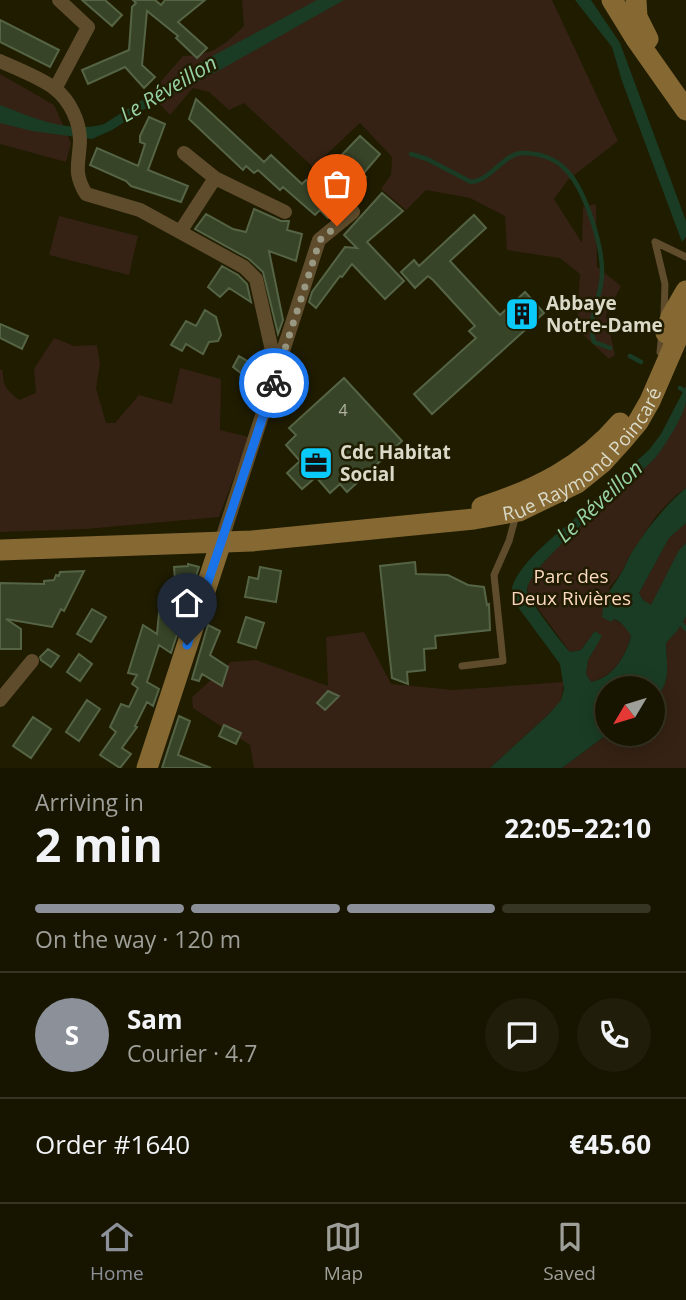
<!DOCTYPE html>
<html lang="en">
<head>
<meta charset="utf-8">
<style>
  body { margin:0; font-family:"Open Sans",sans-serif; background:#201e0a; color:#f1f3f6; height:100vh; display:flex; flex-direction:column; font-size:26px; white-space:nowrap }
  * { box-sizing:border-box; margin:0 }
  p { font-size:23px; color:#9e9f99 }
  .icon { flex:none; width:38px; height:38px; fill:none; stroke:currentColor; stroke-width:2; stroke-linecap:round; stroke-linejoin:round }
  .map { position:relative; height:768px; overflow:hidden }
  .side { display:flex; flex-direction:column; background:#171500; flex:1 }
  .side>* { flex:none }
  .needle { width:46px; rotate:232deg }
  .buttons { position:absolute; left:595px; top:676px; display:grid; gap:14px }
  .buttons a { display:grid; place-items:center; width:70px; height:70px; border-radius:50%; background:#171500; box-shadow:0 4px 18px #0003,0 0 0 2px #363422; font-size:35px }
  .pin { position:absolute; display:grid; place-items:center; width:60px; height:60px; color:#fff; margin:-72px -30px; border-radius:50% 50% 50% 0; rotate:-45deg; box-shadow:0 0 7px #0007 }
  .pin .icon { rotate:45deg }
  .courier { position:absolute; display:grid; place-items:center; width:70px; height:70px; margin:-35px; border:5px solid #1a73e8; border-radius:50%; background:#fff; color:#222; box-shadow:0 2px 9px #0007 }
  .summary em { font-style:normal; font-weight:700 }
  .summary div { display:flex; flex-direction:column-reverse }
  .summary { display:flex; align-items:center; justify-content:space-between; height:119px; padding:0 35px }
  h1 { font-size:46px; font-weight:700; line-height:52px }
  .bar { display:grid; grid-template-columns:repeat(4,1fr); gap:10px 7px; align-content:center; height:84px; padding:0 35px }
  .bar i { height:9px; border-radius:5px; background:#363422 }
  .bar .current { background:#8c9099 }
  .bar p { grid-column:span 4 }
  .line { display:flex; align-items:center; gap:18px; padding:0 35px; border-top:2px solid #363422 }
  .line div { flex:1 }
  .round { display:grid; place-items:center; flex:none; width:74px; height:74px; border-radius:37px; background:#201e0a }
  .menu { display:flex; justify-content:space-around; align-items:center; height:98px; border-top:2px solid #363422; background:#171500; font-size:19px; color:#9e9f99 }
  .menu a { display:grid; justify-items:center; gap:4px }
  .menu .current { color:#8c9099 }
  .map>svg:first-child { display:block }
  .green { fill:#352214 }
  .water { fill:#1a3c24 }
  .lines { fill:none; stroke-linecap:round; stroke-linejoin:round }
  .stream { stroke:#1a3c24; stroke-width:4.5 }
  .building { fill:#384428; stroke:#566446; stroke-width:2 }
  .lane { stroke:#5f4c2c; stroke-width:7 }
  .street { stroke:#5f4c2c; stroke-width:14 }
  .secondary { stroke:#856832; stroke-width:21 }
  .done { stroke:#999882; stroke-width:7; stroke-dasharray:0 12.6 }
  .route { stroke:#1a73e8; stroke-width:9 }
  .labels { text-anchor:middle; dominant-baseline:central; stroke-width:5; stroke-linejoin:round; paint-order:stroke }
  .number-label { font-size:16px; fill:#b2b4a0 }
  .poi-label { font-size:19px; font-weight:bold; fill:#dbdac8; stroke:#1f1c00; text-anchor:start }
  .street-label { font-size:19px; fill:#dbdac8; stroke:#1f1c00 }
  .park-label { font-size:19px; fill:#fdd9bf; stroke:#1f1c00 }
  .water-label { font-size:21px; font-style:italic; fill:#96d2a5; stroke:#1f1c00 }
</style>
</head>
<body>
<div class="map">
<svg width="686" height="768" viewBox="0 0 686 768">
  <rect width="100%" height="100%" fill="#1f1c00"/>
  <path class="green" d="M242,0h310l66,141 -50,39 -14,19 28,44 1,-36 13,-3 1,63 24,19 -15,29 9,40 -6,4 -32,-30 3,-55 -20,-16 -53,-8 -2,-34 -35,-18 -44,-8 -20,20 -25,-21 10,-14 1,-18 -32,-34 -47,44 -69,-64 -15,7 -20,-18 -16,-4 -23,27 -20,-21 33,-38c29,0 41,-11 61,-30z
    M0,74l54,31 17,38 -5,19 -66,-18z
    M59,216l79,20 -9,39 -80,-20z
    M54,338l20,8 23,-1 3,19 -4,24 10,35h9l24,-28 33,9 8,-36 41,11 -1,51 29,7 -30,80 -133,12 -86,3v-163l3,2c-1,15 5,20 16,29l17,-7 -2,-24z
    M686,403v85l-11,8 -19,20 -26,39 -8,17 -13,16 5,31 11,7 6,9c-5,21 -18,43 -41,47l-4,-8 2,-14 13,-24 -6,-5 -14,19 -11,2 -42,-57 -1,-10 3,-7 24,-27 101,-93 14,-21z
    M686,523v20l-7,7 -28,56 -8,-6 -4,-7 30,-55z
    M686,617v151h-124l47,-35h44v-34c20,-15 13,-34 13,-56l11,-12z
    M364,632l27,52 63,6 110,-8 -3,18 -12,14 -59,54h-236l-4,-23 -57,-37 -1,-11 39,-35 25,-2 72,26 -2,-49z"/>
  <path class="water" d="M317,0h27l-126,71 -70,36 -36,23 -20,9 -60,-8 -32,-8v-18c34,13 68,29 104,19l99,-63z
    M575,0h16l29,43 66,178v16l-4,5 -60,-161 -10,-34z
    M686,386c0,5 0,11 0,16 -3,15 -21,44 -31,56 -20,22 -131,110 -128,133 2,10 34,51 43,61l11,-2 14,-19 7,5 -14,24 -2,14 5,8c22,-4 35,-26 40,-46 -5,-8 -9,-14 -17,-17l-3,3 -9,-5c2,-23 10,-28 20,-45 4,-7 6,-14 10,-20 16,-25 32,-45 54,-64v35l-17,15 -30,55 4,7 8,5 28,-55 7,-7v74l-9,14 -11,12c0,22 7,41 -13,56v-11h-46v45h2l-47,35h-72l59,-54 12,-14 3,-11 -4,-25 -48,-65c-7,-28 51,-69 69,-86 23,-21 45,-43 68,-63l12,-16z"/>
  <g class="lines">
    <path class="stream" d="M411,154l16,5 44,23c20,-2 32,-27 50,-29 15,-1 34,5 44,16 20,19 38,77 37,105 0,23 -16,46 -8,68l16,6
      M630,356l11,6
      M680,388l6,4
      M678,620l8,9"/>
  </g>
  <path class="building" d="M82,0h23l17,15 -10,11z
    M133,0h22l6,5 4,-5h40l-27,22 29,26 -10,10 -21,-20 2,-2 -31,-25 -5,54 13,12 -11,11 -19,-21 -37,17 -6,-14 47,-20 3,-43 4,-4z
    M0,20l59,30 -9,17 -50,-25z
    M196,99l68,63 7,-7 31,29 4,-4 16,15 20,-21 -10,-9 28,-29 20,18 -17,20 3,3 -38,41 -8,-8 -5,5 -32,-28 -3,3 -22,-20 -4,3 -8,-7 -3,4 -54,-51z
    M149,117l16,7 -17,46 40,16 -7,16 -50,-16 -5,-5 -36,-16 7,-17 41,18 7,-22 -5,-2v-6z
    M382,193l21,18 -36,31 37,39 -19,18 -33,-35 -10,13 -2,-1 -24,32 -7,-6 3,-10 33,-45 12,1 -13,-13z
    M254,209l27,12h8l-2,9 15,4 -6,27 -27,-10 14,69 -5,14 -15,-62 -14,-13 -54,-30 11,-15 27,15 13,3z
    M474,215l12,13 -36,33 50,54 25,-23 19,21 -112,101 -18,-20 62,-56 -7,-7 6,-5 -42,-46 -5,-4 -13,12 -14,-16 13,-12 5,6z
    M222,266l16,9 9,9 4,18 -22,-14 -9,9 -12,-10z
    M205,310l11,7 5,18 -3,6 -9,1 -6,12 -17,-10 -4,7 -11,-6 15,-24 10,5z
    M0,324l28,12 -6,13 -22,-11z
    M239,356l27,16 -5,17 -28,-22z
    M344,378l58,63 -55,51 -7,-8 -10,9 -14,-16 -14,12 -15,-16 13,-12 -14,-16 10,-10 -7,-7z
    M415,562l1,12 32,1 20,10 16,2 3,18 2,-1 1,26 -55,6 1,12 -12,1 1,21 -18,2 1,12 -16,-6 -12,-112z
    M188,564l11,3 -7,21 -11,-2 1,-4 -7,-2 -1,-13 14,-1z
    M260,567l21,4 -5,31 -31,-5 4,-20 9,2z
    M84,571l-20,40 -3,-2 -9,18 -46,-8 15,10v20h-21v-66l44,1v-3l10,-1 2,-5 3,1 1,-4z
    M160,602l24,11 -13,40 -12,-8 -12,37 12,7 -6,17 -6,-4 -12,24 2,1 -15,21 9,6 -11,14 -20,-13 16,-23 -6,-5 11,-23 8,3 9,-19 -6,-4 5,-9 -9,-2 15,-48 14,9z
    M92,609l14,8 -15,25 -14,-8z
    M246,617l18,6 -8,25 -18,-6z
    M208,625l12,6 -10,24 18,12 -6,19 -20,-12 -3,7 -7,-2z
    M48,649l11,7 -8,11 -10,-7 -1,-3z
    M79,654l13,10 -12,17 -13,-9z
    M328,691l11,5 -14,14 -8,-7z
    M87,700l13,9 -21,32 -13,-9z
    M179,716l11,5 -12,34 33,13h-49z
    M33,717l18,12 -20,29 -18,-12z
    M224,725l17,8 -5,11 -17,-8z"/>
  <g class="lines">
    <path class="lane" d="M655,242l10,42 -1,30
      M655,242l31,15
      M660,352l2,-19
      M462,666l41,-5 -9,-86 15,-34 7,-26"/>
    <path class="street" d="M0,61c17,8 39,16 54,27 16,12 26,34 26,53 -1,24 -7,31 6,53l54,16 104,57 12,12 21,94
      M55,89l33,-62 -29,-27
      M184,153l31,25
      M180,232l35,-54 70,34
      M221,542l98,-302 34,-28
      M0,700l32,-39"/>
    <g class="secondary">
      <path d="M612,0l24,39 50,71"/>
      <path d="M636,0l1,17 11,22"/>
      <path d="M666,333l5,-16 15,-26"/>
      <path d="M482,507c53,-17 102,-41 138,-84"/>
      <path id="s1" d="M0,550l252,-9 222,-22 45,-8 58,-28 26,-21 19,-21 16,-19 12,-21 36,-83"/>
      <path d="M147,768l74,-226"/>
    </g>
  </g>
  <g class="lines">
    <path class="done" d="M274,383l46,-143 17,-14"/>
    <path class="route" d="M187,645l87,-262"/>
  </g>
  <defs>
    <g id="building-square" transform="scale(1.75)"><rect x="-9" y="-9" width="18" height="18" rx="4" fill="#0acafa" stroke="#1f1c00"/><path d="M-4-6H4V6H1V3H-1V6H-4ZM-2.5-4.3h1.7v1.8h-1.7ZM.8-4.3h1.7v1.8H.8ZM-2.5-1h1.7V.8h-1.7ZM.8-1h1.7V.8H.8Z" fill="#111"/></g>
    <g id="office-square" transform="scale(1.75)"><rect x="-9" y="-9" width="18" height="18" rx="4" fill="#0acafa" stroke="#1f1c00"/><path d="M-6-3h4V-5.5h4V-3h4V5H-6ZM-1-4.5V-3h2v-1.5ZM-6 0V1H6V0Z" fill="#111"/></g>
  </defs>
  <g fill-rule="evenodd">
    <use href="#building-square" x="522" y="314"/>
    <use href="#office-square" x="316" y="463"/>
  </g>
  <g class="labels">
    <g class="number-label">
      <text x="343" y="410">4</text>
    </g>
    <g class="poi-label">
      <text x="546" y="303">Abbaye<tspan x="546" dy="22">Notre-Dame</tspan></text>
      <text x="340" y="452">Cdc Habitat<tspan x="340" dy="22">Social</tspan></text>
    </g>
    <g class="street-label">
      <text stroke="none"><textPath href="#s1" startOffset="607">Rue Raymond Poincaré</textPath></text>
    </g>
    <g class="park-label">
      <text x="571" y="576">Parc des<tspan x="571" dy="22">Deux Rivières</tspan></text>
    </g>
    <g class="water-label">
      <text transform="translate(168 88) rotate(-31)">Le Réveillon</text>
      <text transform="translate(599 501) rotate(-43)">Le Réveillon</text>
    </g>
  </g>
</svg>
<div class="buttons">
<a><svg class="needle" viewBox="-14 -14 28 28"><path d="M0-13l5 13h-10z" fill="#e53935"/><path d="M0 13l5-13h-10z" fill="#9e9f99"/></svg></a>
</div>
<div class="pin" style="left:337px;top:226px;background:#ea580c"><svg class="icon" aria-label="bag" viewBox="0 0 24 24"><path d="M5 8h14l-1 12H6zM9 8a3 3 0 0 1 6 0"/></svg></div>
<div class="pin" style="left:187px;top:645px;background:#1f2937"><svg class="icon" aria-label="home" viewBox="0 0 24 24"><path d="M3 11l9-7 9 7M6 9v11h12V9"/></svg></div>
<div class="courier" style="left:274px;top:383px"><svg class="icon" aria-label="bike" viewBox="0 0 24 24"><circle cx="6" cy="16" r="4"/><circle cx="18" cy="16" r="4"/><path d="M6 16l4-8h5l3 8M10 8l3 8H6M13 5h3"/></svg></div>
</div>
<section class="side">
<div class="summary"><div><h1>2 min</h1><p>Arriving in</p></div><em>22:05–22:10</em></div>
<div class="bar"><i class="current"></i><i class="current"></i><i class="current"></i><i></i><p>On the way · 120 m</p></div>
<div class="line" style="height:126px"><b class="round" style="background:#8c9099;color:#fff">S</b><div><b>Sam</b><p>Courier · 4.7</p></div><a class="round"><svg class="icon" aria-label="chat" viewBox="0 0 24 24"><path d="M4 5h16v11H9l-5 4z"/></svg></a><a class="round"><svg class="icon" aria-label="phone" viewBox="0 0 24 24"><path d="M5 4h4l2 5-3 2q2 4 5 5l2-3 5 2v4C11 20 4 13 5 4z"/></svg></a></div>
<div class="line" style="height:91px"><div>Order #1640</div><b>€45.60</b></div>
</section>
<nav class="menu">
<a class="current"><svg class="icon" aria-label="home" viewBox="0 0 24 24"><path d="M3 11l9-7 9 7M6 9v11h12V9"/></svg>Home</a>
<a><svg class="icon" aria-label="map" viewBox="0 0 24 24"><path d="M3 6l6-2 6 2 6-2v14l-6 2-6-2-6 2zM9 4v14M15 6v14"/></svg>Map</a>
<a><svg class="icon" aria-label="saved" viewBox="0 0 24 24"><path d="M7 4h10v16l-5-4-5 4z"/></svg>Saved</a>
</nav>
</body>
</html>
